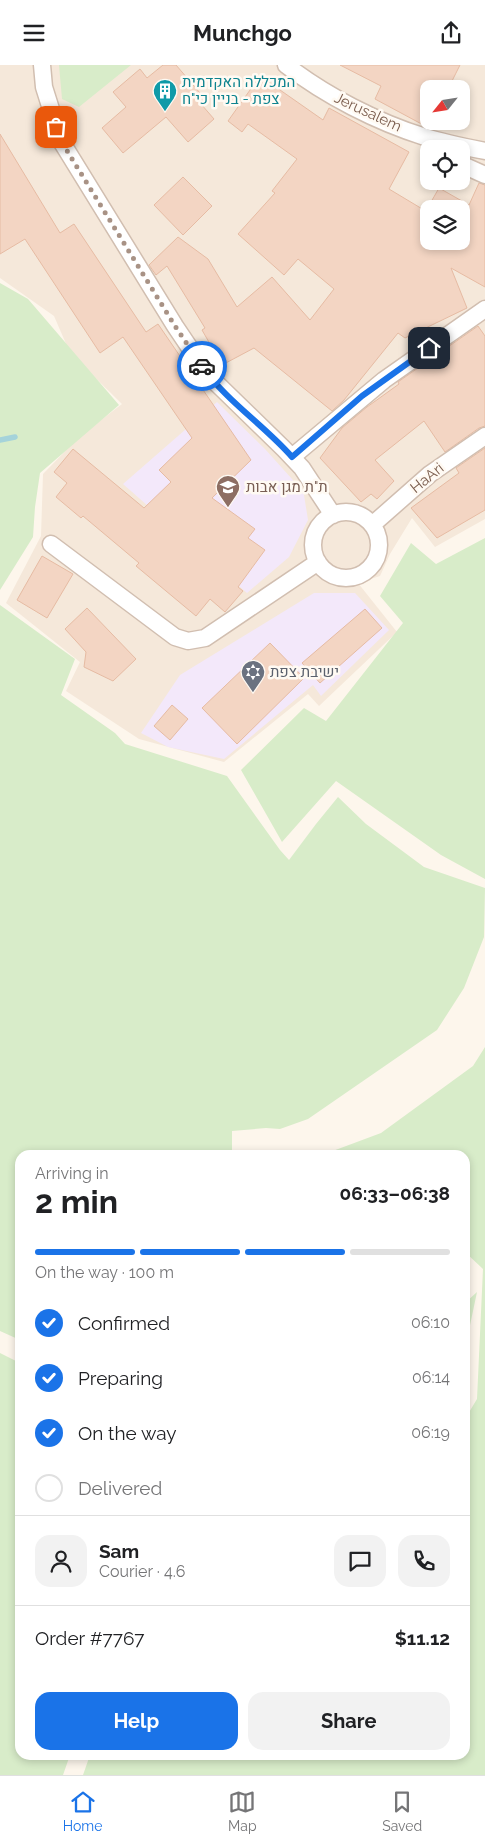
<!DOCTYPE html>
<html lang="en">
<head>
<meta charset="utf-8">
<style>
  body { margin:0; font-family:Raleway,Heebo,sans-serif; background:#f2f2f2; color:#202124; height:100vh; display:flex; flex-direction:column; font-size:19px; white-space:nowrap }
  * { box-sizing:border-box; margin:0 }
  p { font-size:16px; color:#757577 }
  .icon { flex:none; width:28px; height:28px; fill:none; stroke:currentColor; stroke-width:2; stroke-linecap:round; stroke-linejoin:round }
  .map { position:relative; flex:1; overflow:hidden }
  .drawer { position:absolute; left:15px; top:1085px; width:455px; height:610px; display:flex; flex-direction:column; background:#fff; border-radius:15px; box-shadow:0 2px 8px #0003 }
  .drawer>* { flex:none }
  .needle { width:32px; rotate:240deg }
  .controls { position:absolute; left:420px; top:15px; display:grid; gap:10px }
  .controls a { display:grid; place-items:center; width:50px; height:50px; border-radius:10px; background:#fff; box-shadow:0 2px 8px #0003; font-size:25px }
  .pin { position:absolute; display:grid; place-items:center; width:42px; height:42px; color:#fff; margin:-21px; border-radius:10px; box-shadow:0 2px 8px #0006 }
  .courier { position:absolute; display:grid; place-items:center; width:50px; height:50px; margin:-25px; border:4px solid #1a73e8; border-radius:50%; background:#fff; color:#222; box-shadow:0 1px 6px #0007 }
  .summary em { font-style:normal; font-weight:700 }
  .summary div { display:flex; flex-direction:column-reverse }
  .summary { display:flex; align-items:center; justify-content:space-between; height:85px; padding:0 20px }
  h1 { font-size:32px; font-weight:700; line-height:38px }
  .bar { display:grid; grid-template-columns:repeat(4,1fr); gap:8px 5px; align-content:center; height:60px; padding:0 20px }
  .bar i { height:6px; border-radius:4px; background:#e0e0e0 }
  .bar .on { background:#1a73e8 }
  .bar p { grid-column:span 4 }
  .line { display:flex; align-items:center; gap:12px; padding:0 20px; border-top:1px solid #e0e0e0 }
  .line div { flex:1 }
  .round { display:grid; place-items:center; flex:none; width:52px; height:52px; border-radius:15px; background:#f2f2f2 }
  ol { padding:0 20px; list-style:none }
  li { display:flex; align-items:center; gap:15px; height:55px }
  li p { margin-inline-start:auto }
  li .icon { padding:5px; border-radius:50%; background:#1a73e8; color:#fff; stroke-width:4 }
  li:last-child { color:#757577 }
  li i { width:28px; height:28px; border:2px solid #e0e0e0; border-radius:50% }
  .primary-button { display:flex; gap:10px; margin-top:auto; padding:10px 20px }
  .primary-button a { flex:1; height:58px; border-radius:15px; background:#1a73e8; color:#fff; font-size:20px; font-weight:700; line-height:58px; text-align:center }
  .primary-button a+a { background:#f2f2f2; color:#202124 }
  header { display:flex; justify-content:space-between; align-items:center; height:65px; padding:0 20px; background:#fff; font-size:22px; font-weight:700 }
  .tabs { display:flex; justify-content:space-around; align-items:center; height:70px; border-top:1px solid #e0e0e0; background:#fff; font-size:14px; color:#757577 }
  .tabs a { display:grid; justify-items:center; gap:2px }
  .tabs .on { color:#1a73e8 }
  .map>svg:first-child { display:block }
  .residential { fill:#f5e8da; fill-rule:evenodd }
  .education { fill:#f3e8fa }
  .green { fill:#d8ecc9 }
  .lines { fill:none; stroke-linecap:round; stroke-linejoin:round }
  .stream { stroke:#a5d3da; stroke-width:5.5 }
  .building { fill:#f3d5c3; stroke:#e6bba3 }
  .street-casing { stroke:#d1beb0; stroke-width:19 }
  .street { stroke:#fff; stroke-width:16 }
  .done { stroke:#a89285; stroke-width:5; stroke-dasharray:0 9 }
  .route { stroke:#1a73e8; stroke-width:6 }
  .labels { text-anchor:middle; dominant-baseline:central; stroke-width:5; stroke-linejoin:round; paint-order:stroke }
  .culture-label { font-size:15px; fill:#0d838f; stroke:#fffaf3; text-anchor:start }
  .street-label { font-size:15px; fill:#7a5c4d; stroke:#fffaf3 }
  .education-label { font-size:15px; fill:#785e54; stroke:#fffaf3; text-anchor:start }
  .worship-label { font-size:15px; fill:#5b616d; stroke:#fffaf3; text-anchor:start }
</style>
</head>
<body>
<header><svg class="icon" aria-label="menu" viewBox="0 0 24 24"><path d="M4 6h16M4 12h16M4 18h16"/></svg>Munchgo<svg class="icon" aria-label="share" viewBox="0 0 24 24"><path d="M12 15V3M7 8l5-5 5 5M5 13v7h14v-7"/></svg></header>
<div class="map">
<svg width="485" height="1710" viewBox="0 0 485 1710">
  <rect width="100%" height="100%" fill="#fdf6ec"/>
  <path class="residential" d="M0,0h485v454l-50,28 -23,-29 -22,36 -10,22 -22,7 39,49 -78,74 -11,-12 -84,68 -85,-23 -73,-48 14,-29 -74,-59 35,-67 2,-62 36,-37 43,-33 -52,-51 -16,-37 -54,-38zM429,24h32v32h-32zM429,84h32v32h-32zM429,144h32v32h-32z"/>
  <path class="education" d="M217,337l48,47 27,30 12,16 4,25 -19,37 -42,36 -124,-109z
    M314,528h41l34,37 -68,66 -8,-11 -89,74 -56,-12 -27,-14 39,-58z"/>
  <path class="green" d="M59,0h72l-52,42 -17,-8z
    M0,218l28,16 91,106 -79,68 -5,34 -2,30 -33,53z
    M485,473v341l-44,-24 -105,-74 -54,61 -41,-72 63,-62 22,13 77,-98 -23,-27 31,-53 25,21z
    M0,540l75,54 -14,36 54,38 10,11 102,32 53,74 9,10 27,-36 22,-27 28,27 58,43 61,21 -1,49 -20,51 -27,42 -129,89 -28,10 -14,-1 -34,3v24h-212v185l-20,-9z
    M485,982v728h-402l7,-20h375v-336l12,-20 6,-130 -18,-17v-97h-143l59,-22 92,-67z
    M477,1227l-12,57v-46z
    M0,1288l20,10v392h50l-7,20h-63z"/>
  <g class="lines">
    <path class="stream" d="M0,375l15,-3"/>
  </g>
  <path class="building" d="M163,0h13l24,28 -5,4 19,22 -26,23 -22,-25 -43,36 -21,-25 24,-21 -13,-15 27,-23 7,9z
    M340,0h120l-12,24h-19v39l-54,-29 6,-13z
    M260,11l63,44 6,-12 80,44 -20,37 40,24v28h9l23,8v-40h-34l12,-21 30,17 10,-22 6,2v102l-34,-19 16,40 -62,30 -7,-5 -54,67 -12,11 -78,-63 -32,17 -20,-35 3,-2 -38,-62 -11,9 -7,-10 29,-28 30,22 29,48 35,-30 38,43 24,-31 -36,-30 -14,16 -46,-41 37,-41 -3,-2 25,-32 -49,-35 -6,8 -14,-11z
    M0,69l60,99 14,-9 72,108 12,-8 93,136 -39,38 43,31 -7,9 17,12 -27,37 5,4 -18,21 -15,-13 -14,17 -60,-50 3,-3 -56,-47 -2,2 -25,-21 11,-14 -13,-11 19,-23 71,59 27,-26 -12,-12 33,-32 -69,-101 -23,16 -75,-114 -25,15z
    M183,112l29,29 -29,29 -29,-30z
    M478,261l7,10v90l-6,2 -34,24 -21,-31 -49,39 19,21 -17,18 -6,-5 -10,8 -41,-44 22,-30 25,-21 32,-23 -1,-2z
    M485,383v62l-48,28 -26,-30 48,-35 -3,-5z
    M42,491l31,18 -26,44 -30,-18z
    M87,543l49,51 -23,22 -29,-14 2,-15 -21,-23z
    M365,544l17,19 -62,55 -18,-20z
    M270,578l34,35 -67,66 -35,-36z
    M172,640l16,14 -18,21 -16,-14z"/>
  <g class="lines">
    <g class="street-casing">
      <path id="street" d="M42,0l2,22 17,54 114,185 33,49 76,74 18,19 31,47
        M286,0c40,31 91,57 139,72 20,6 40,10 60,14
        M461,96l4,5 20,9
        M292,392l92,-77 101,-71
        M313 480a33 33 0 1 1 66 0a33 33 0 1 1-66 0Z
        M372,460l58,-51 55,-38
        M51,479l124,93 13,4 17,-3 113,-76"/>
    </g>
    <use href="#street" class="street"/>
  </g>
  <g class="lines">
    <path class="done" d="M56,62l5,14 114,185 27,40"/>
    <path class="route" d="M202,301c24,35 62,59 90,91l70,-61 67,-48"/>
  </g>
  <defs>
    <g id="building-pin" transform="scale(1.25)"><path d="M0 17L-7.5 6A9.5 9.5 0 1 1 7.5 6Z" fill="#0f9aa8" stroke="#fffaf3"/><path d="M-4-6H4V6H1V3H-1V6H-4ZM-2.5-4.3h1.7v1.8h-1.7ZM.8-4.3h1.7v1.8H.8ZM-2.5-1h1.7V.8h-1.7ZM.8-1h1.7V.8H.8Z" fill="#fff"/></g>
    <g id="school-pin" transform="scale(1.25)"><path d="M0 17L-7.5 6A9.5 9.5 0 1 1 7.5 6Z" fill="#8d6e63" stroke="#fffaf3"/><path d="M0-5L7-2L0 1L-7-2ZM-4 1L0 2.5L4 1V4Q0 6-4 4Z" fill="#fff"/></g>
    <g id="synagogue-pin" transform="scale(1.25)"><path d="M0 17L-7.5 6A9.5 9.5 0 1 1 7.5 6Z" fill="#6b7280" stroke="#fffaf3"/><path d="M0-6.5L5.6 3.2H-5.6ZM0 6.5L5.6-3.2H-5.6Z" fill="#fff"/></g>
  </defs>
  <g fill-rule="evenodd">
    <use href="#building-pin" x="165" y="26"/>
    <use href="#school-pin" x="228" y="422"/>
    <use href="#synagogue-pin" x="253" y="607"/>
  </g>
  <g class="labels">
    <g class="culture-label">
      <text x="182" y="17">המכללה האקדמית<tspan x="182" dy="17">צפת - בניין כי"ח</tspan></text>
    </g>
    <g class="street-label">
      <text transform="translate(368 47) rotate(25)">Jerusalem</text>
      <text transform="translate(427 413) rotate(-39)">HaAri</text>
    </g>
    <g class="education-label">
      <text x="246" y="422">ת"ת מגן אבות</text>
    </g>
    <g class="worship-label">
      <text x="270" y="607">ישיבת צפת</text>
    </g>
  </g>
</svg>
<div class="controls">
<a><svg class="needle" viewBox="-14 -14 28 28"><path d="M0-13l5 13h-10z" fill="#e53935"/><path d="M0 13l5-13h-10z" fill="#757577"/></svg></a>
<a><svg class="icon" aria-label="locate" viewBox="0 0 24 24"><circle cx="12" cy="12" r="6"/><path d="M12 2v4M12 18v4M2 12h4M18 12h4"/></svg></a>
<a><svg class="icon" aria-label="layers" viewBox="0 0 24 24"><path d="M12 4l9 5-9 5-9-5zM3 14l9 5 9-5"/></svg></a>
</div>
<div class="pin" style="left:56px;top:62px;background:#ea580c"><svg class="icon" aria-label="bag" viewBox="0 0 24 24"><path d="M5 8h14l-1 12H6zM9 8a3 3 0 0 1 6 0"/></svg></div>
<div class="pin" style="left:429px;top:283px;background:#1f2937"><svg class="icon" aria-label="home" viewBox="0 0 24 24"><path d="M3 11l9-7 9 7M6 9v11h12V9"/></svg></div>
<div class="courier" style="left:202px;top:301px"><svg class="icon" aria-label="car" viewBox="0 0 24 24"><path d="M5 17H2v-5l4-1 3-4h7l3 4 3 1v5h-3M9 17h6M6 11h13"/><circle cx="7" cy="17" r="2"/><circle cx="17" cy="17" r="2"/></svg></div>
<section class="drawer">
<div class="summary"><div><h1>2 min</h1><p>Arriving in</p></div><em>06:33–06:38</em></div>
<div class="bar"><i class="on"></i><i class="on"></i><i class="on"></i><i></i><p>On the way · 100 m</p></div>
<ol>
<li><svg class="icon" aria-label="check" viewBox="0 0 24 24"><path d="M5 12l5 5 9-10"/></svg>Confirmed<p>06:10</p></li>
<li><svg class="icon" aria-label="check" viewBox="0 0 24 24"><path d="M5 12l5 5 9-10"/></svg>Preparing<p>06:14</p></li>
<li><svg class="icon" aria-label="check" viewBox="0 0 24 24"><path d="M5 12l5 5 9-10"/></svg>On the way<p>06:19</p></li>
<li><i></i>Delivered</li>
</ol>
<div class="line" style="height:90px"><a class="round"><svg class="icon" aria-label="person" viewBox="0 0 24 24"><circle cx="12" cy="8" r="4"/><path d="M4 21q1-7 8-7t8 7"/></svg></a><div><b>Sam</b><p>Courier · 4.6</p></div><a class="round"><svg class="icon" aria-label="chat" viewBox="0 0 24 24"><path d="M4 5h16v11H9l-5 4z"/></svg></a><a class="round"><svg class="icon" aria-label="phone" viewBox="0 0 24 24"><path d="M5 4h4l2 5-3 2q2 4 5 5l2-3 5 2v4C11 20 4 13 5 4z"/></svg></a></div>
<div class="line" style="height:65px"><div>Order #7767</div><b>$11.12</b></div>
<div class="primary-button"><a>Help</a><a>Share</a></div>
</section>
</div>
<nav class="tabs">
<a class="on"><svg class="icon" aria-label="home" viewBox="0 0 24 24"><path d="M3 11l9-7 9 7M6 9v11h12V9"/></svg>Home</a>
<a><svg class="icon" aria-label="map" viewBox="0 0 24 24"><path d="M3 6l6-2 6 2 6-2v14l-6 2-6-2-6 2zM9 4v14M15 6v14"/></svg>Map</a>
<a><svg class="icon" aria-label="saved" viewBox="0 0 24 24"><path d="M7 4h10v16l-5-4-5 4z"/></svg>Saved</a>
</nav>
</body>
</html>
